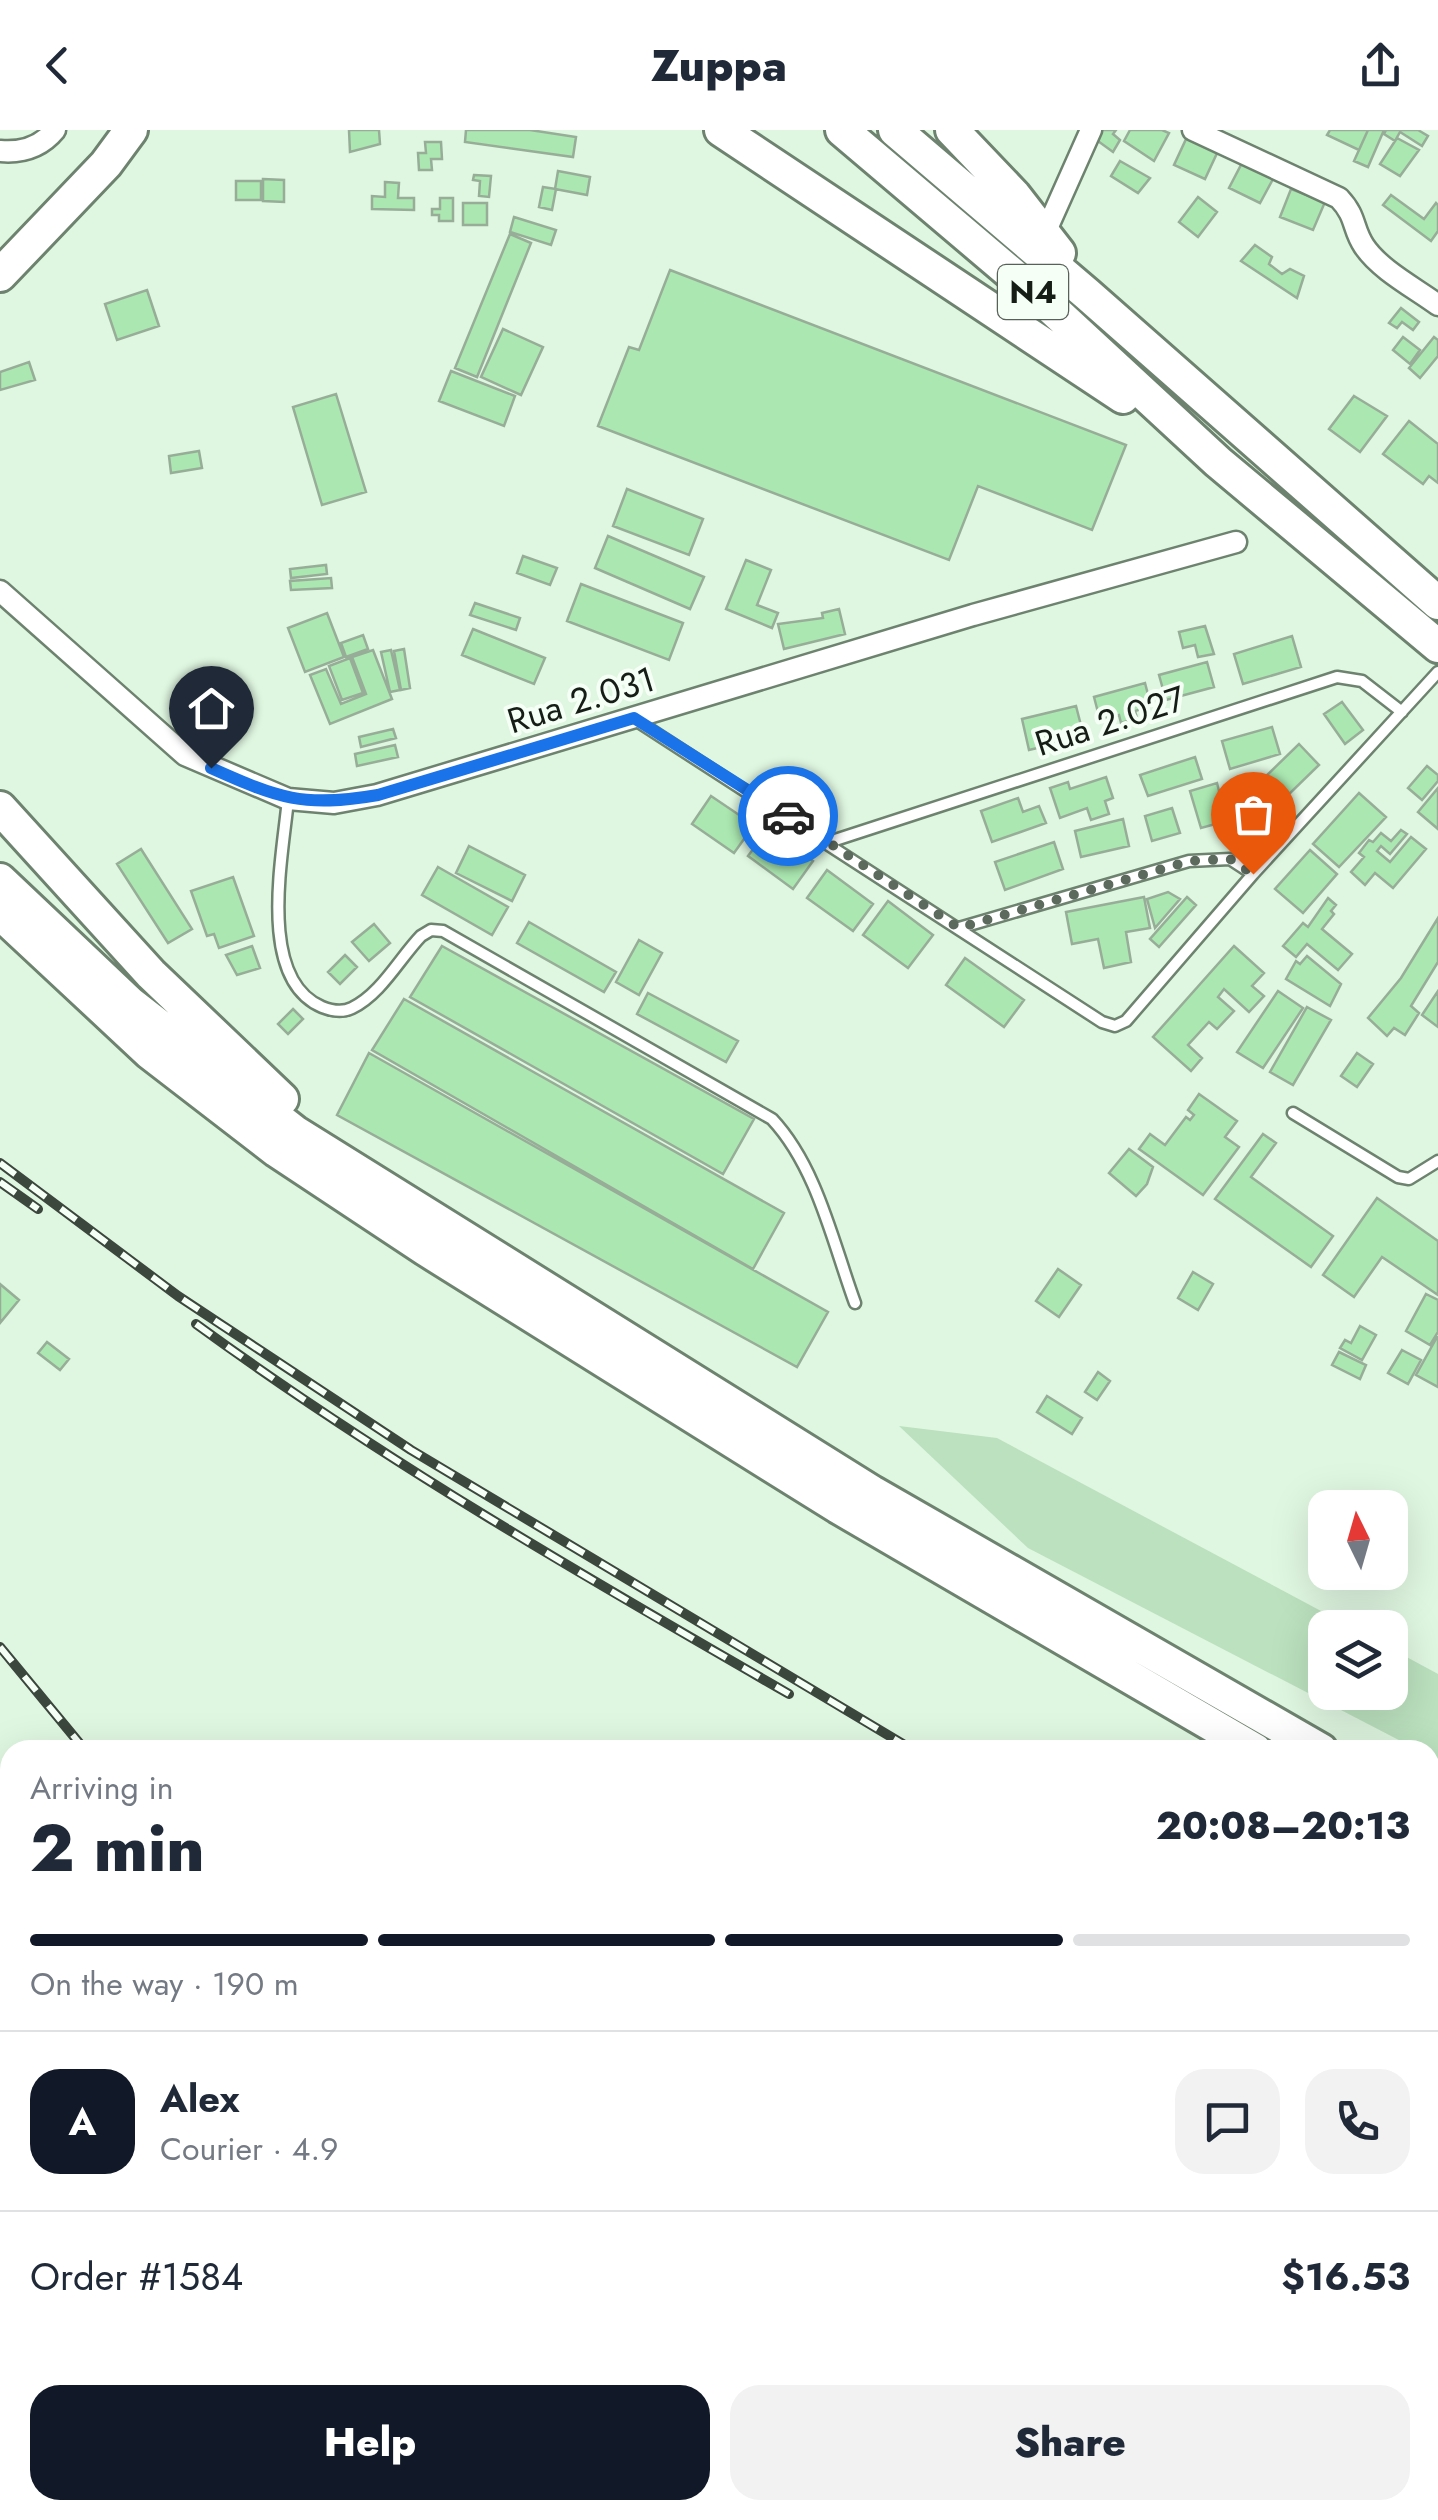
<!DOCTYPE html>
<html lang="en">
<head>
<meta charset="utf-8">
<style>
  body { margin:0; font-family:Jost,sans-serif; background:#f2f2f3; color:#1f2937; height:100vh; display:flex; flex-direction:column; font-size:38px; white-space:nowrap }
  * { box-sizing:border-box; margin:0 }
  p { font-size:32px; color:#747a83 }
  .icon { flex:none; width:55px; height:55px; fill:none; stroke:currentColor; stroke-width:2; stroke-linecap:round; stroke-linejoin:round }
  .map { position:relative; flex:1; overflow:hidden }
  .drawer { position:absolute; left:0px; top:1610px; width:1440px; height:780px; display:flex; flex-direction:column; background:#fff; border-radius:30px 30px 0 0; box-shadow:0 10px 40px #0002 }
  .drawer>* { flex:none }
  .needle { width:65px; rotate:355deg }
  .buttons { position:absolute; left:1308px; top:1360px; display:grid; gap:20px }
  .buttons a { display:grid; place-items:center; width:100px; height:100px; border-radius:20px; background:#fff; box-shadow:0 10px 40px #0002; font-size:50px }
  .pin { position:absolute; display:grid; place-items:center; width:85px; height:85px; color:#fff; margin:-102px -42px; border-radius:50% 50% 50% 0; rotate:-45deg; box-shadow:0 0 10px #0007 }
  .pin .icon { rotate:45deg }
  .courier { position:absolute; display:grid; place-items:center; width:100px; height:100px; margin:-50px; border:8px solid #1a73e8; border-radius:50%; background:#fff; color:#222; box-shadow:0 2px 12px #0007 }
  .summary em { font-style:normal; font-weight:800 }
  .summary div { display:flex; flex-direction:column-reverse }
  .summary { display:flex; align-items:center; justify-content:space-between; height:170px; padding:0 30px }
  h1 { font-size:65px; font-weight:800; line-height:75px }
  .bar { display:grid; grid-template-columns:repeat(4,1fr); gap:15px 10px; align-content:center; height:120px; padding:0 30px }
  .bar i { height:12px; border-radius:8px; background:#e0e1e3 }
  .bar .on { background:#111827 }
  .bar p { grid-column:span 4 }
  .line { display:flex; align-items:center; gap:25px; padding:0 30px; border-top:2px solid #e0e1e3 }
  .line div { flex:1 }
  .round { display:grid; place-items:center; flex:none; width:105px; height:105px; border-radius:30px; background:#f2f2f3 }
  .button { display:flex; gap:20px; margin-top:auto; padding:20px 30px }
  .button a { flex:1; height:115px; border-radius:30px; background:#111827; color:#fff; font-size:40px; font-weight:800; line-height:115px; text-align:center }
  .button a+a { background:#f2f2f3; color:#1f2937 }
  header { display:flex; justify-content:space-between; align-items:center; height:130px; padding:0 30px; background:#fff; font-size:45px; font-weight:800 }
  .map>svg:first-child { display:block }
  .green { fill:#bbe1be }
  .water { fill:#8cc692; stroke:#68936d; stroke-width:2.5 }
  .building { fill:#abe7b1; stroke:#97ad98; stroke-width:2.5 }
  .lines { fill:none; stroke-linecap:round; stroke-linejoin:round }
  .service-casing { stroke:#6e836f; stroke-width:15 }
  .minor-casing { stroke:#6e836f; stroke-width:25 }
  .trunk-casing { stroke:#6e836f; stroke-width:38 }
  .service { stroke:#fff; stroke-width:10 }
  .minor { stroke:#fff; stroke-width:20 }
  .trunk { stroke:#fff; stroke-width:32 }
  .rail-casing { stroke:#3b463c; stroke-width:10 }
  .rail { stroke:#f6fff6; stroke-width:6; stroke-dasharray:19; stroke-linecap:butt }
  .done { stroke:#5c695d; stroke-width:10; stroke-dasharray:0 18 }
  .route { stroke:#1a73e8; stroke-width:12 }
  .labels { text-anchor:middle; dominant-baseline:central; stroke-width:8; stroke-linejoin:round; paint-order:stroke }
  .shield { fill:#f6fff6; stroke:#586159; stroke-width:2.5 }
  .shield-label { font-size:32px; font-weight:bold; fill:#151d16 }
  .street-label { font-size:35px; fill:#151d16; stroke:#f6fff6 }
</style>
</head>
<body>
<header><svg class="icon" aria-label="back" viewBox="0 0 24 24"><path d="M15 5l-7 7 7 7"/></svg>Zuppa<svg class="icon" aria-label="share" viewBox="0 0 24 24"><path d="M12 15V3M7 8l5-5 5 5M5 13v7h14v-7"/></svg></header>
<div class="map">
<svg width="1438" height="2390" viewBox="0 0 1438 2390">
  <rect width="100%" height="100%" fill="#dff6e0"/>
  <path class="green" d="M899,1296l98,12 354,189 -26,1v64h65v-44l48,26v86l-8,-4v-6h-12l-390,-202z
    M10,2047v128l-10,-10v-108z
    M147,2380h412l12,10h-420z"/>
  <path class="water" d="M0,2150l10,10v220h143l3,10h-156z"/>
  <path class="building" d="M349,0h30l1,14 -30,8z
    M466,0h64l46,7 -3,20 -108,-15z
    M1095,0h21l-3,4 7,6 -7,12 -22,-16z
    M1130,0h32l7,3 -15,28 -30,-20z
    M1330,0h38l-9,20 -32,-15z
    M1368,0h16l-16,37 -14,-6z
    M1386,0h32l10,6 -6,10 -22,-14 -5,9 -11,-7z
    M1187,7l31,14 -13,28 -31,-14z
    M1397,8l22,12 -19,26 -20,-12z
    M425,12h16l1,17h-11l1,11h-13l-1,-17h8z
    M1120,31l30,17 -12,15 -27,-17z
    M1242,33l31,16 -13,24 -31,-15z
    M558,41l32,6 -3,18 -32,-6z
    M474,45l17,1 -2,21 -10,-1 1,-15 -7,-1z
    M263,49l21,1v22l-21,-1z
    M236,51h25v19h-25z
    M385,52l14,1 -1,15h16v12l-42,-1v-13l13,1z
    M543,57l13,2 -4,21 -13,-3z
    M1291,59l34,13 -12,28 -33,-13z
    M1391,65l33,24 12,-16 2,2v26l-7,10 -48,-36z
    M1198,67l19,15 -19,25 -19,-15z
    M440,68h13v23h-14v-6h-7v-6h8z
    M463,73h24v22h-24z
    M514,87l42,13 -5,15 -41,-13z
    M510,104l21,9 -54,134 -22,-9z
    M1255,115l17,12 -3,7 13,10 8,-5 14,7 -7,22 -56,-37z
    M670,140l456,175 -34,85 -114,-44 -29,74 -351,-134 31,-79 10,3z
    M147,160l12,36 -42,14 -12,-36z
    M1401,178l18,14 -6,8 -11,-8 -5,6 -8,-5z
    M503,199l40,18 -22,48 -40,-18z
    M1403,207l17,13 -10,14 -17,-14z
    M1434,207l4,3v16l-18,22 -11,-10z
    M29,232l6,18 -35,10v-18z
    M451,241l64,25 -11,30 -65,-25z
    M336,264l30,98 -44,13 -29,-98z
    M1354,266l33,20 -27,36 -31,-23z
    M1409,291l29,23v39l-9,-7 -6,8 -40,-30z
    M199,321l3,17 -31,5 -2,-17z
    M627,359l76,30 -14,36 -76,-29z
    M608,406l96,41 -14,32 -95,-41z
    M523,426l34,12 -7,17 -33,-12z
    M746,430l25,10 -14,35 21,8 -6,15 -46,-19z
    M326,435l1,9 -36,4 -1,-9z
    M331,448l1,10 -41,2 -1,-9z
    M581,454l102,39 -14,37 -102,-39z
    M475,473l45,15 -4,12 -46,-15z
    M839,479l6,25 -61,15 -6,-25 45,-6 -1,-5z
    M327,483l17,44 -39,15 -17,-44z
    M1205,496l9,28 -16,3 -3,-12 -12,3 -4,-16z
    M473,499l72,29 -11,26 -72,-29z
    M363,505l5,14 -22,8 -5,-14z
    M1292,506l9,31 -58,17 -9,-30z
    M404,519l6,39 -9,2 -7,-39z
    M373,520l19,49 -62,25 -20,-49 16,-6 15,35 25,-10 -14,-37z
    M391,520l9,40 -10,2 -9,-40z
    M350,528l13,35 -21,7 -13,-34z
    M1207,532l7,25 -48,13 -7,-25z
    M1145,553l6,23 -16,5 2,7 -16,5 -2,-8 -19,5 -6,-23z
    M1342,572l21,28 -18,14 -21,-30z
    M1076,576l8,31 -55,13 -7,-31z
    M1272,597l8,27 -50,15 -8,-28z
    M393,599l3,9 -35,9 -2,-10z
    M1299,614l20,21 -36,35 -20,-21z
    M395,615l3,12 -41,9 -2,-12z
    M1195,627l7,22 -54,17 -8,-21z
    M1427,636l11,9v6l-16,19 -14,-12z
    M1106,647l7,21 -8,3 4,13 -18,6 -4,-12 -27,10 -10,-30 18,-6 2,7z
    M1217,653l2,8 24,-8 9,29 -15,4 3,9 -18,5 -3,-7 -18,5 -11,-37z
    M1438,658v41l-20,-17z
    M1359,663l27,24 -47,50 -26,-23z
    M711,666l43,29 -20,28 -42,-29z
    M1018,668l5,14 16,-6 7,17 -54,19 -11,-31z
    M1172,678l8,25 -28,8 -7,-25z
    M1123,689l6,27 -48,11 -6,-26z
    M769,698l44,33 -20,28 -45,-33z
    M1401,700l6,4 -17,20 -9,-8 -4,5 13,11 21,-25 15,12 -33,39 -18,-15 -10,12 -14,-13 13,-15 -5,-4 10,-13 4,2 8,-9 10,8z
    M1054,712l9,27 -58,21 -10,-28z
    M469,716l56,29 -13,26 -56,-28z
    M141,719l51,80 -24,14 -51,-79z
    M1310,720l27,24 -34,39 -28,-24z
    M438,737l70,40 -16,28 -70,-40z
    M827,740l46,34 -20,27 -46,-33z
    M233,747l21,59 -35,12 -5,-14 -7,2 -16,-45z
    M1168,762l12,7 -25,29 -8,-29z
    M1144,767l6,31 -24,4 5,30 -27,6 -6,-29 -26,5 -6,-32z
    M1187,767l9,8 -37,42 -9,-8z
    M1328,768l8,7 -5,6 3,3 -12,15 30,25 -14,16 -31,-26 -11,13 -13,-11 20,-23 5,4z
    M888,771l45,34 -25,33 -45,-33z
    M1438,788v44l-27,44 8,7 -14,22 -11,-7 -7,8 -19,-18 33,-40z
    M529,792l87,50 -12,20 -87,-49z
    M374,794l16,19 -21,18 -17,-19z
    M639,810l23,13 -23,42 -23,-13z
    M252,816l8,22 -23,7 -11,-20z
    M442,816l312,173 -31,55 -313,-177z
    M1234,816l30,27 -12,13 12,10 -15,16 -25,-23 -6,8 16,14 -17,18 -8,-7 -21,23 14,13 -11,13 -38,-34z
    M345,825l12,12 -17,17 -12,-12z
    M1307,826l34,28 -11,22 -44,-27 10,-18 4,3z
    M965,828l59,42 -20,27 -58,-42z
    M1278,861l25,17 -40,60 -26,-16z
    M1438,861v36l-16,-12z
    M648,863l90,48 -12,21 -89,-48z
    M404,869l380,214 -31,56 -381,-219z
    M1307,877l24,13 -38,65 -23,-13z
    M293,879l10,10 -15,15 -10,-10z
    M369,923l459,259 -31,55 -460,-252z
    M1357,923l16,11 -16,23 -16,-11z
    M1199,964l38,27 -12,16 14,10 -36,48 -64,-46 11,-15 15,11 21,-28 4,3 4,-5 -6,-5z
    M1263,1004l13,9 -25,34 82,59 -22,31 -96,-68z
    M1129,1019l24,18 -6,17 -11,12 -27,-23z
    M1377,1068l61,43v54l-56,-38 -28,40 -31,-22z
    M1058,1139l23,16 -22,32 -23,-16z
    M1193,1142l20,12 -15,26 -20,-12z
    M0,1154l19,16 -19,23z
    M1426,1164l12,6v32l-8,13 -24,-14z
    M1360,1196l16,9 -14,25 -22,-12 5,-8 6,3z
    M1437,1207l1,1v49l-22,-12z
    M47,1212l22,17 -9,11 -22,-17z
    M1402,1220l19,10 -13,24 -20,-11z
    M1339,1222l27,13 -6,14 -28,-14z
    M1098,1242l12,9 -13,19 -12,-8z
    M1047,1266l35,22 -10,16 -35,-22z"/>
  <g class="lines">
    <g class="service-casing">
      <path id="service" d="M634,589l468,303 13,4 11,-5 127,-147 185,-202
        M288,669c-5,56 -32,180 34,208 10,4 20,6 30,1 29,-14 47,-49 69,-72l10,-6 12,1 329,188c45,48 61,124 83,184
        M829,712l508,-165 25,4 40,31
        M959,798l230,-67 41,-2 23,15
        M1293,983l105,64 11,2 29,-18"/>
    </g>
    <g class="minor-casing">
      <path id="minor" d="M1193,0l146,68c18,19 13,30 25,48 16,24 51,42 74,59
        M0,21c22,2 41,-4 55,-21
        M1045,103l46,-103
        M0,461l185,164 103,44 46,4 43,-8 596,-180 263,-73
        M0,1790l10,10
        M0,1863l10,9
        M650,2380l12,10"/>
    </g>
    <g class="trunk-casing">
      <path id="trunk" d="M721,0l402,267
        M842,0l204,173 172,159 220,184
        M895,0l192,164 351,309
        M952,0l62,65 45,58
        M0,145l106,-111 25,-34
        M0,678l151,166 131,125
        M0,750l130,123 165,129 577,360 449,258
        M0,783l150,140 127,98 148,98 413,258 417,243
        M1430,1683l8,4
        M1430,1722l8,5"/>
    </g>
    <use href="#service" class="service"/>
    <use href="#minor" class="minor"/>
    <use href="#trunk" class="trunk"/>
    <g class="rail-casing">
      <path id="rail" d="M0,1033l178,133 233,154 502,300
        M0,1052l38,27
        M196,1194c188,137 391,254 593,370
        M0,1517l85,103
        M1430,1924l8,5
        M862,2380l18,10"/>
    </g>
    <use href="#rail" class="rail"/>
  </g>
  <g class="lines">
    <path class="done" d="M788,686l171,112 231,-67 40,-2 23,15"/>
    <path class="route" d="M211,638c67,30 92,40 167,27l256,-77 154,98"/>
  </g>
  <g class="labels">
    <rect class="shield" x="998" y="135" width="70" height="54" rx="8"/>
    <g class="shield-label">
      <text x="1033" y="162">N4</text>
    </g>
    <g class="street-label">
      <text transform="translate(581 570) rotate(-17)">Rua 2.031</text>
      <text transform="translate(1110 591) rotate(-18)">Rua 2.027</text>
    </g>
  </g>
</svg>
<div class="buttons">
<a><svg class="needle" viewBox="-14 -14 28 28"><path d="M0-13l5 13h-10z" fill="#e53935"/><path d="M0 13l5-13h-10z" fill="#747a83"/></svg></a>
<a><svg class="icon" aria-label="layers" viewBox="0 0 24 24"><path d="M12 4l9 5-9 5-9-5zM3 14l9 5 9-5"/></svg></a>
</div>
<div class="pin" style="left:1253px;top:744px;background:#ea580c"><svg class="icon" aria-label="bag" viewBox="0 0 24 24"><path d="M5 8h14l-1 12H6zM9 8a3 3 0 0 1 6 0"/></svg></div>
<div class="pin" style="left:211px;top:638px;background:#1f2937"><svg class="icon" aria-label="home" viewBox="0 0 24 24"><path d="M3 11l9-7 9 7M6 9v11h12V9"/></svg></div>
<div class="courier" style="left:788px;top:686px"><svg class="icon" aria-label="car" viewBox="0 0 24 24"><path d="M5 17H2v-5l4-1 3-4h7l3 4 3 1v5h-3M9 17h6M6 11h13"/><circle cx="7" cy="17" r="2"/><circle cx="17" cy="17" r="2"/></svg></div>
<section class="drawer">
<div class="summary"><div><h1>2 min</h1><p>Arriving in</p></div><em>20:08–20:13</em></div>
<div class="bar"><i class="on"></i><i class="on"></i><i class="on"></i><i></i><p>On the way · 190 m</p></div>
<div class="line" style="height:180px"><b class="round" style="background:#111827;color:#fff">A</b><div><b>Alex</b><p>Courier · 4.9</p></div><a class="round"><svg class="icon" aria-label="chat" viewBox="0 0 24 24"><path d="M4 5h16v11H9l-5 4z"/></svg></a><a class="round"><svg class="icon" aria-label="phone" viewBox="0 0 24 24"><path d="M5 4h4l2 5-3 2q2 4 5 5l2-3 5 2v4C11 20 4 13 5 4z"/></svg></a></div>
<div class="line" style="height:130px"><div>Order #1584</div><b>$16.53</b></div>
<div class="button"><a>Help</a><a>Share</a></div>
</section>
</div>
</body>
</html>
